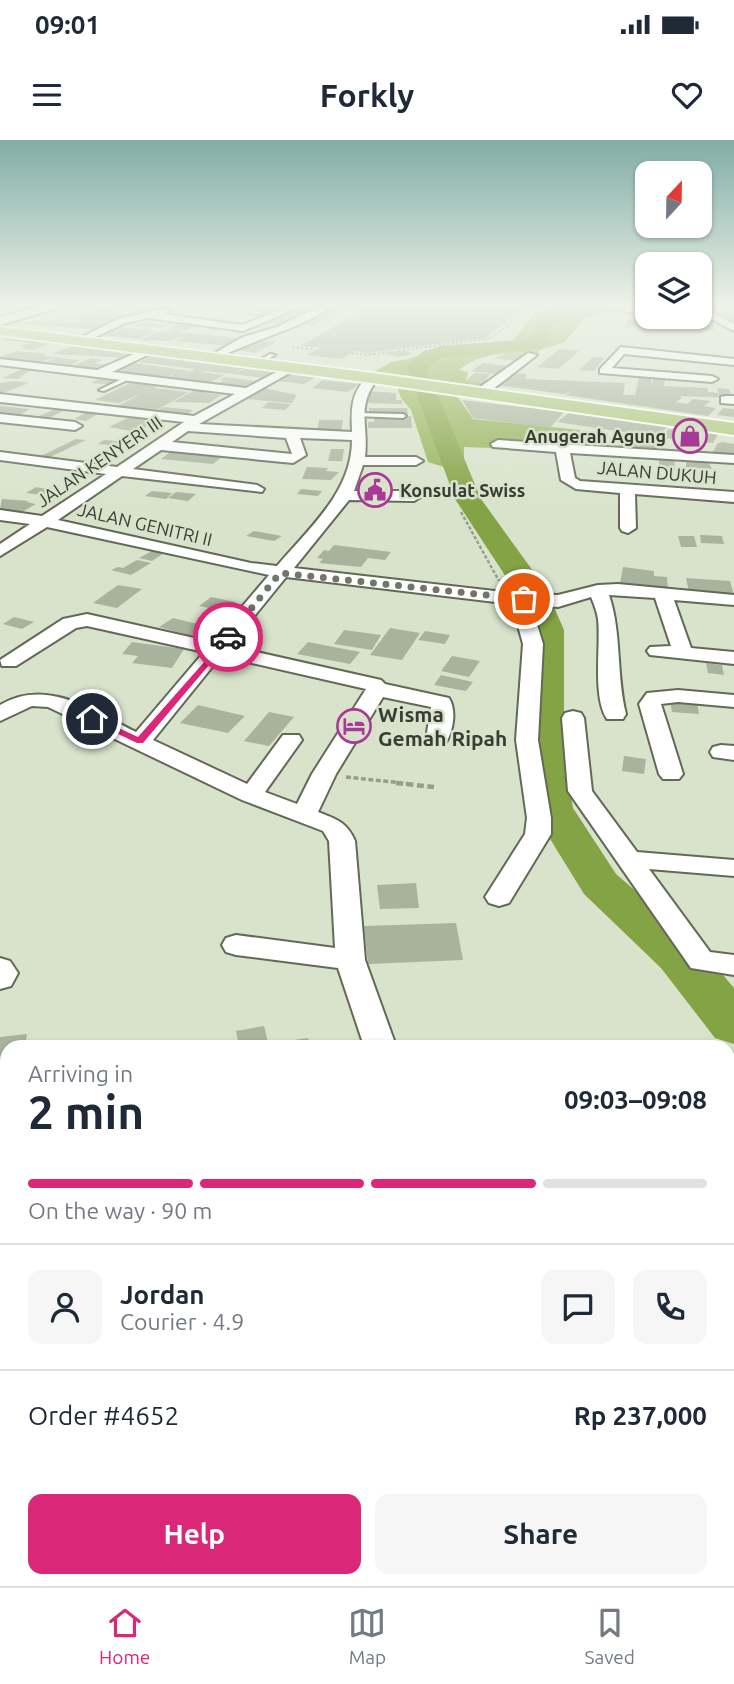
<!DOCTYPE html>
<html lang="en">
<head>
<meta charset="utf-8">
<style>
  body { margin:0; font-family:Ubuntu,sans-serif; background:#f6f6f7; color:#1f2937; height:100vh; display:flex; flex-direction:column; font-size:26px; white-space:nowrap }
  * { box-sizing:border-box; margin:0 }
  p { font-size:23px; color:#747a83 }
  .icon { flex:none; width:38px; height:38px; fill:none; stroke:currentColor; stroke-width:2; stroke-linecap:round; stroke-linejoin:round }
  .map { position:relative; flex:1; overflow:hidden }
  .sheet { position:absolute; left:0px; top:900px; width:735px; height:548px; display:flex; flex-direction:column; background:#fff; border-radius:21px 21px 0 0; box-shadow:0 2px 5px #0004 }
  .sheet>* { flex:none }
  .needle { width:46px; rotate:22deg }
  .tools { position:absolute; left:635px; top:21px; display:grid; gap:14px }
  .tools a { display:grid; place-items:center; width:77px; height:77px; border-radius:14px; background:#fff; box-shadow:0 2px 5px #0004; font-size:35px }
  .pin { position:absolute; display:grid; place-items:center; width:60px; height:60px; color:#fff; margin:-30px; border:4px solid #fff; border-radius:50%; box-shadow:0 2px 7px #0007 }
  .courier { position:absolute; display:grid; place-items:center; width:70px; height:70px; margin:-35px; border:5px solid #db2777; border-radius:50%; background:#fff; color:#222; box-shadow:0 2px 9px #0007 }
  .headline em { font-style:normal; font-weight:700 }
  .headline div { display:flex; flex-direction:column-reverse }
  .headline { display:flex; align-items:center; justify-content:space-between; height:119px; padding:0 28px }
  h1 { font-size:46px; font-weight:700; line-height:52px }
  .bar { display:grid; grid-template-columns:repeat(4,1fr); gap:10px 7px; align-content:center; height:84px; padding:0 28px }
  .bar i { height:9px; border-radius:5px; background:#e0e1e3 }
  .bar .selected { background:#db2777 }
  .bar p { grid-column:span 4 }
  .line { display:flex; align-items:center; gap:18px; padding:0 28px; border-top:2px solid #e0e1e3 }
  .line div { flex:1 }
  .round { display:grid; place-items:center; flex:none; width:74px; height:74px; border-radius:14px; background:#f6f6f7 }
  .cta { display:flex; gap:14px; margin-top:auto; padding:14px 28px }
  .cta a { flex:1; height:80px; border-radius:14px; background:#db2777; color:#fff; font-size:28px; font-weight:700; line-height:80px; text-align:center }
  .cta a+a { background:#f6f6f7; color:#1f2937 }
  .status { display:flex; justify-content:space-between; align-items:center; height:49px; padding:0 35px; background:#fff; direction:ltr }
  .status svg { height:19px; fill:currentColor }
  header { display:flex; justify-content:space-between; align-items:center; height:91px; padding:0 28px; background:#fff; font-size:32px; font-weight:700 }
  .menu { display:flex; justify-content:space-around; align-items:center; height:98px; border-top:2px solid #e0e1e3; background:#fff; font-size:19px; color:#747a83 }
  .menu a { display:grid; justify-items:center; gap:4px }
  .menu .selected { color:#db2777 }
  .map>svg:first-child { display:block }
  .forest { fill:#93b253 }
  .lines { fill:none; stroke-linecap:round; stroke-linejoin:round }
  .river { fill:#84a344; fill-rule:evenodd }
  .building { fill:#a9b29c }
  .service-casing { stroke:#626a56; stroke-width:4 }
  .minor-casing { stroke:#626a56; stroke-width:4 }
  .tertiary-casing { stroke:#626a56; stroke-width:4 }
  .trunk-casing { stroke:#fff; stroke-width:4 }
  .path-far3 { stroke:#969e8c; stroke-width:2; stroke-dasharray:2.5 2; stroke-linecap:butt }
  .path-far2 { stroke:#969e8c; stroke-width:2.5; stroke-dasharray:3.5 2; stroke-linecap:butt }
  .path-far1 { stroke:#969e8c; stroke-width:3.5; stroke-dasharray:5 2.5; stroke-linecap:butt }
  .path { stroke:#969e8c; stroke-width:4.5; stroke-dasharray:7 3.5; stroke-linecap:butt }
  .service { fill:#fff; fill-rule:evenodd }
  .minor { fill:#fff; fill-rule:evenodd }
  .tertiary { fill:#fff; fill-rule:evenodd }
  .trunk { fill:#acc678; fill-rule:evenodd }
  .route { fill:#db2777 }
  .done { stroke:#707669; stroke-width:7; stroke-dasharray:0 12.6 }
  .labels { text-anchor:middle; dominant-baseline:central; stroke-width:5; stroke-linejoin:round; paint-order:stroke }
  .far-poi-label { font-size:18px; font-weight:bold; fill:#383c33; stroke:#d9e3cc; text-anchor:end }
  .far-street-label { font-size:18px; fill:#383c33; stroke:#d9e3cc }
  .poi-label { font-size:21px; font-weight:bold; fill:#383c33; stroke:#d9e3cc; text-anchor:start }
</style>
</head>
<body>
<div class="status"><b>09:01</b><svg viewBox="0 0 49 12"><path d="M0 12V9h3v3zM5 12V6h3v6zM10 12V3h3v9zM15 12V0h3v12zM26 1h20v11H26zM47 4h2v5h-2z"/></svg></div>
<header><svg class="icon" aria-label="menu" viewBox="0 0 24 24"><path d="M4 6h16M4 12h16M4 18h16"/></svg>Forkly<svg class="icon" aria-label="heart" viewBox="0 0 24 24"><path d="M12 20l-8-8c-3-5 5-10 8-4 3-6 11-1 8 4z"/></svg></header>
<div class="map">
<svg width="734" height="1446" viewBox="0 0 734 1446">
  <rect width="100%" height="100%" fill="#d9e3cc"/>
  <path class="forest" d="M590,163h57l-63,15 -19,24 -25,8 -4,4c-25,-3 -58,-1 -77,16l9,2 -2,9 17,2 -6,5 -105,-15 19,-11 18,-3 20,-9 83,-9 24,-29z
    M396,245l59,8 18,26 107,11 -4,18 -82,-6 -2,6 -28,-1v20h-20l-16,-5 -17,-52 -10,-12z"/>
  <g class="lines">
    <path class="river" d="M578,163h51l-8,5 -52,7 -18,8 -1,16 -7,9 -100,9 -7,3 -9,9 54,130 65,90 18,41v123l9,55 43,66 81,70 37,44v56l-19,-6 -54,-70 -77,-74 -53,-86 -7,-55 6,-123 -16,-41 -59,-90 -48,-131 15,-16 19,-6 90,-7 6,-23 22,-10z"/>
  </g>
  <path class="building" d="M276,163h27l-35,15 -16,-3 10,-3 -20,-3 7,-2 19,3 12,-5z
    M382,163l75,3 5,-3h82l-3,3h-15l-41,32 -117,15 -15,-2 -11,8 -36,-4 14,-7 -20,-2 73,-41z
    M304,164l18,2 -40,18 -18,-2z
    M130,165l32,3 -23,6 -9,-1 8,-3 -16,-2z
    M329,169l14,1 -30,16 -14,-2z
    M94,170l34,4 -21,8h-17l19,2 -13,6 -72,-6 11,-4 16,2 15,-6 8,1 -14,6 22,-1 2,-2 -12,-1z
    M717,172h17v12l-15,-7h5z
    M630,175l67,4 -1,4 18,1v6l-89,-3z
    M145,182l14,2 12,1 -10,3 -28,-2z
    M178,184l23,1 -22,7 65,7 -14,7 -55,-5 8,-4h-4l-9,4 -30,-1 20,-9 10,1 2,-1 -6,-1z
    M116,187l23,2 16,2 -16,8 -39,-4z
    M13,196l45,4 -25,10 -12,-1 5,-2 -5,-1 8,-3 -26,-3z
    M249,200l28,2 -23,11 -23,-4z
    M79,204l39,4 -5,2 26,4 -11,4 -77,-4z
    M560,209l19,2 -21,18 -21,-2z
    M17,211l30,3 -3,2 11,1 -16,6 -39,-3v-3z
    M392,211h14l7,3 -15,3 -11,-3z
    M510,212l15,2 -10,7 -21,-3z
    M154,215l54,6 38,6 -14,7 -26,-3 -4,1 22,3 -15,8 -39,-6 7,-5 -10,5 -56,-4 22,-10 57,8 -12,7 17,-9 -56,-7z
    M57,217l11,2 12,1 -9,5 -25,-3z
    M593,217l12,1 -11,13 -15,-1z
    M91,218l12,2 -9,3 13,2 -13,6 -26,-3z
    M483,223l24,3 -12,8 -24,-3z
    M24,228l8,1 -14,10 -16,-1z
    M244,229l20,1 12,3 -11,5 -32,-4z
    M291,233h12l15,3 -14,8 -28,-3z
    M475,233l15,1 -7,9 -18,-2z
    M508,233l19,1 -2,5 100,4 -2,12h12l4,-18h5v3l1,-3h6l1,8 1,-7h12l-1,8 43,2 1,4 11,1 -2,-5 12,1 2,5h3v4l-54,-2 2,2 -6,4 11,2 6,-5 18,2 -7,5 12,2 -8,8 -143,-21 7,-4 -9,3 -66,-9 11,-7z
    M105,236l12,1 -5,2 10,1 -10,5 -21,-2z
    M225,237l32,4 -15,6 -24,-3 5,-3 18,2 -21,-3z
    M323,240l36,4 -11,8 -36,-4z
    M15,241l14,2 -29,11v-11z
    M134,241l26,3 -6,4 35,4 -36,20 -37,-5 25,-13 -22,9 -24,-3z
    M199,248l12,2 -6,3 16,2 -12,8 -36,-1z
    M263,248l34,7 -5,8 -46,-4z
    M365,251l31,2v7h6v4l-37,-1z
    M462,260l102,12 -14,16 -77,-10z
    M268,262l23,2 -6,6 -23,-2z
    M0,266l30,3 -14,8 -16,-2z
    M163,267l30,3 -7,5 -30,-4z
    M57,268l11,1 -22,10 -11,-1z
    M369,268h38l1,6h-39z
    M723,268l11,1v8l-17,-2z
    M87,272l12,1 -13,8 -12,-2z
    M570,272l98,14 -12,12h5v13l-42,-3 1,-14 29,2 -92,-14z
    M374,276h37l1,12h-44v-6h6z
    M130,277l27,4 -21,11 -27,-5z
    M319,280h24l-2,13h-24z
    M668,289l50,5 -5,9 -50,-5z
    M584,291l24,2 -4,12 -26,-2z
    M76,299l10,1 -36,17 -9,-1z
    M104,300l24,2 -6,4 -24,-2z
    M722,302l12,2v11l-22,-1 5,-10z
    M331,309h13l-2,12h-14z
    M173,310l51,5 -11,9 -52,-5z
    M659,317l15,1 1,12 -16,-1z
    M686,318l21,2 5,9 -26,-2z
    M307,327l21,1 -2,3 13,1 -8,8 -29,-1z
    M36,347l16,3 -10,5 -16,-2z
    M301,349l21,2 -4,5 -21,-2z
    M152,351l20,2 -6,6 -21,-3z
    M176,352l20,2 -8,7 -20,-3z
    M2,359l27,2 -3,1 10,2 -14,8 -22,-3z
    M254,391l28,5 -8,5 -28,-5z
    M700,395l22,1 2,8 -23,-1z
    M678,396h16l3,11h-16z
    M334,405l57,7 -6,8 -17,-2 -7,9 -42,-4 4,-4 -6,-1 7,-8 5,1z
    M152,411l12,2 -12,8 -13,-3z
    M137,420l14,3 -20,12 -20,-5 7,-3 5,1z
    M623,427l31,4v5l13,1 1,13 -48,-6z
    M686,438l44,3 4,14 -45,-3z
    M118,445l24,4 -25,19 -24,-5z
    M211,457l25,5 -11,9 -26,-5z
    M14,477l20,5 -12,7 -19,-5z
    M173,478l33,8 -14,10 -33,-9z
    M390,488l30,5 -18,27 -32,-5z
    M344,490l37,5 -9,15 -38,-6z
    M425,491l25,4 -5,9 -27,-4z
    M241,498l20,3 -11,11 -20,-3z
    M132,502l52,7 -12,19 -40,-5 6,-7 -16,-2z
    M308,502l52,10 -10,12 -53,-10z
    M452,516l28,5 -11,16 -28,-6z
    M706,523l16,2 2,10 -16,-2z
    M441,535l32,7 -7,9 -32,-6z
    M670,561l27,1 2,12 -27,-2z
    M198,565l47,11 -17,17 -48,-10z
    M269,572l25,5 -25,29 -25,-5z
    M624,616l22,3 -2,15 -22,-3z
    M416,743l3,25 -39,1 -3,-24z
    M456,783l7,37 -95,4 -4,-38z
    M264,886l5,20h-30l-3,-15z
    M27,894l-2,12h-18v13l-7,1v-23z
    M308,898l2,8h-35l-1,-3z
    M7,992v33l-7,1v-33z"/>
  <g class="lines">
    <g class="service-casing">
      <path id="service" d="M270,214l5,1 -12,7 -5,-1z
        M130,235l2,3 -28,13 -5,-1z
        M358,273l45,1 3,2 -3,2 -47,-2z"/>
    </g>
    <g class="minor-casing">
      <path id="minor" d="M75,163h32l4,3 -5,3z
        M297,163h13l-67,28 -95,-13 -23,5 -40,19 -9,-2 42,-21 47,-11 5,3 -6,3 78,11z
        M325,163h12c-33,25 -80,35 -117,54l-9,-2 32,-18 34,-10z
        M624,166l24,2v6l-27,-3 -2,-2z
        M700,166l34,18v7l-34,-18z
        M152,206l4,1v4l-44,21 134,16 46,-24 10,2 -103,58 153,8c-1,-23 -1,-41 17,-56l10,2c-24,27 -10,47 -14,79h51l7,4 -7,4h-53l-9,26h60l8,5 -8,5 -65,-1 -55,68 226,26 38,1 40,-10 20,-1 116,11v10l-60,-5 17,48 43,4v12l-84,-9 -3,-4 3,-4 21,-1 -16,-48 -46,-3c13,39 7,80 17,119l-3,5h-16c-15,-22 -6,-73 -9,-100 -1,-7 -4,-15 -7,-22l-33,10 -27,-2 12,39 -5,96 13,78v16l-42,69 -10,3 -10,-3 -4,-6 40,-63 2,-16 -11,-78 7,-96 -11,-40 -226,-27 -56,69 151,34 4,4 64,14c8,13 4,34 -4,46h-16l-3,-5 5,-32 -48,-10 -47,77 -18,38c18,7 29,10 37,29l10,119 31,86h-32l-26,-78 -102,-13 -10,-3 -4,-7 4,-7 10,-3 99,13 -6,-107 -6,-10 -81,-31 -194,-93 -16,-1 -32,15v-16c47,-28 93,6 136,27l68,-80 -117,-26 -11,2 -60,38h-14l-2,-6 63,-41 24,-5 125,28 57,-67 -222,-48 -47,29v-12l30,-20 -30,-4v-10l42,6 64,-42 -106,-14v-8l117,15 67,-45 -184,-20v-8l194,22 41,-22 -235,-29v-6l97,11zM188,291l98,7 6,16 -120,-12zM300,298l52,2c0,52 -43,88 -75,126l-26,-3 -193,-43 64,-44 140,16 2,-3 -7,-4 -124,-16 28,-19 132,13 13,-8zM221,516l145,33 -54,85 -15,30 -32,-12 37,-52 -3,-5h-16l-36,49 -94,-44z
        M621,207l113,12v6l-110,-11 -12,14 100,8 6,3 -6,3 -112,-9v-4z
        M528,213l9,2 -53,41h-8v-6z
        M725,256h9v8l-13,-1v-6z
        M0,274l75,8 7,4 -7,4 -75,-8z
        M498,300l236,15v8l-164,-10 5,25 5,3 154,11v10l-99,-8 1,34 -8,5 -6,-2 -2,-3v-35l-44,-4 -15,-9 -5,-28 -63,-5 -2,-3z
        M678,550l56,5v12l-56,-5 -17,2 22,70 -4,5h-16l-4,-5 -20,-70 8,-11z
        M573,571l8,2 3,5 8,73 45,61 97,8v16l-85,-7 61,83 24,3v20l-43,-7 -123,-177 -6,-73 3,-5z
        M721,605l13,1v14l-21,-3 -3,-5 3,-5z
        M0,818l10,3 8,12 -7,13 -11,3z
        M123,1440h48l-1,6h-48z
        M389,1440h48v6h-48z"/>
    </g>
    <g class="tertiary-casing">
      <path id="tertiary" d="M53,163h21l-74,22v-8z"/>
    </g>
    <g class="trunk-casing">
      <path id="trunk" d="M0,187l373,46 361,50v12l-361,-52 -373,-48z"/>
    </g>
    <path class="path-far3" d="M570,165l13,-2
      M539,168l34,-5
      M510,183l20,-16h11l4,-4
      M292,207l23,3
      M398,211l93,-13 19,-15h-6
      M351,213l16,2 23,-3"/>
    <path class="path-far2" d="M461,372l38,69"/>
    <path class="path-far1" d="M346,637l65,7"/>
    <path class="path" d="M396,643l38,4"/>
    <use href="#service" class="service"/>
    <use href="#minor" class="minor"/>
    <use href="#tertiary" class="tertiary"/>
    <use href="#trunk" class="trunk"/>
  </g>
  <linearGradient id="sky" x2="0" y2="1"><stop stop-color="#80ada6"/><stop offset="0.45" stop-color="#eef2e8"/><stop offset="1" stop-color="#eef2e8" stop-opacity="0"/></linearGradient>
  <rect width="734" height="366" fill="url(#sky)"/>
  <path class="route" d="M228,495l3,4 -88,104h-6l-50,-24 8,-2 43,20z"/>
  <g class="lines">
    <path class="done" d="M228,497l52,-64 244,26"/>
  </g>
  <defs>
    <g id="shop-ring" transform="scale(1.75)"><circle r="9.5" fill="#d9e3cc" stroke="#a83996" stroke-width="1.5"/><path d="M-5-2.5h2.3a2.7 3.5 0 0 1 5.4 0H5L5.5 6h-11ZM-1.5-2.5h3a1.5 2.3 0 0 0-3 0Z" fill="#a83996"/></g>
    <g id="civic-ring" transform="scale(1.75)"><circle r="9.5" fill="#d9e3cc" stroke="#a83996" stroke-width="1.5"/><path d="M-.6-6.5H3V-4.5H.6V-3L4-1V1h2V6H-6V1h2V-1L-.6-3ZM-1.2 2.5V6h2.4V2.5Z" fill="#a83996"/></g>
    <g id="hotel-ring" transform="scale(1.75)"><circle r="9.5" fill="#d9e3cc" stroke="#a83996" stroke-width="1.5"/><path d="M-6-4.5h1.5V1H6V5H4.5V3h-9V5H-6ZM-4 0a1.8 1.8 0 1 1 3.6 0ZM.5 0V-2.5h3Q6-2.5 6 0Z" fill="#a83996"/></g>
  </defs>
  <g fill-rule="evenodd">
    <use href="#shop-ring" x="690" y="296"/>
    <use href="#civic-ring" x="375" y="350"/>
    <use href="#hotel-ring" x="354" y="586"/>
  </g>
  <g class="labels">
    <g class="far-poi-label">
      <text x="666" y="296">Anugerah Agung</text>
      <text x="400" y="350" text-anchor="start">Konsulat Swiss</text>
    </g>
    <g class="far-street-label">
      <text transform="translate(99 321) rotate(-34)">JALAN KENYERI III</text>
      <text transform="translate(657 332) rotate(5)">JALAN DUKUH</text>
      <text transform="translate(145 384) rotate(13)">JALAN GENITRI II</text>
    </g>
    <g class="poi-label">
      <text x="378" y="574">Wisma<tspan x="378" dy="24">Gemah Ripah</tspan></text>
    </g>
  </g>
</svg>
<div class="tools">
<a><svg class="needle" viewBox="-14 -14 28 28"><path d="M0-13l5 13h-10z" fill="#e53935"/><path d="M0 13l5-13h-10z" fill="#747a83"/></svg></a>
<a><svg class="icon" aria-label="layers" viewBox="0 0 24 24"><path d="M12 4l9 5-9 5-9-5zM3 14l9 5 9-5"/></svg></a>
</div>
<div class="pin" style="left:524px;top:459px;background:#ea580c"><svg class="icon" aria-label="bag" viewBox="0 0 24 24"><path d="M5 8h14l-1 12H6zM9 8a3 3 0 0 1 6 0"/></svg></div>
<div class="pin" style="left:92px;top:579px;background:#1f2937"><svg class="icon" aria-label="home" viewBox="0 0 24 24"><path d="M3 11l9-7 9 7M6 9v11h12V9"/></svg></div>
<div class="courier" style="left:228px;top:497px"><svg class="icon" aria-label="car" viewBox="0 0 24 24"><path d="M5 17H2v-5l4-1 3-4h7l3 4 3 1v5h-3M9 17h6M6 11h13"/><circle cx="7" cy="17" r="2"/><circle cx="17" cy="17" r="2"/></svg></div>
<section class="sheet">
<div class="headline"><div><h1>2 min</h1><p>Arriving in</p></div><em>09:03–09:08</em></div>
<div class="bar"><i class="selected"></i><i class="selected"></i><i class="selected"></i><i></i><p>On the way · 90 m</p></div>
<div class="line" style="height:126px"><a class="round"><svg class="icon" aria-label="person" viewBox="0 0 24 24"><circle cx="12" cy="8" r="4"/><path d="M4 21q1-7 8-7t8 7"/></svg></a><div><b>Jordan</b><p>Courier · 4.9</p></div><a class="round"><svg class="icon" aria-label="chat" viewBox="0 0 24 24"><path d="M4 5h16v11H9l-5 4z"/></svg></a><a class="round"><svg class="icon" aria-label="phone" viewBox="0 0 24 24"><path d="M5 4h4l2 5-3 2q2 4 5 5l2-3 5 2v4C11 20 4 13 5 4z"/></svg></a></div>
<div class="line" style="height:91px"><div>Order #4652</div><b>Rp 237,000</b></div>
<div class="cta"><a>Help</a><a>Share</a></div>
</section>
</div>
<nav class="menu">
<a class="selected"><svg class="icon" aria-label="home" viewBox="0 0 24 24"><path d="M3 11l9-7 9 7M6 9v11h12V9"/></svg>Home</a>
<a><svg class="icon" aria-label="map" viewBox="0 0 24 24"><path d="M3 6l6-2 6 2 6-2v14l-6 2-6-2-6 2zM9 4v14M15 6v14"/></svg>Map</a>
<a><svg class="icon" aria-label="saved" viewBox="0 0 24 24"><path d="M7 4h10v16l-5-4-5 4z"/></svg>Saved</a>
</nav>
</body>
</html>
